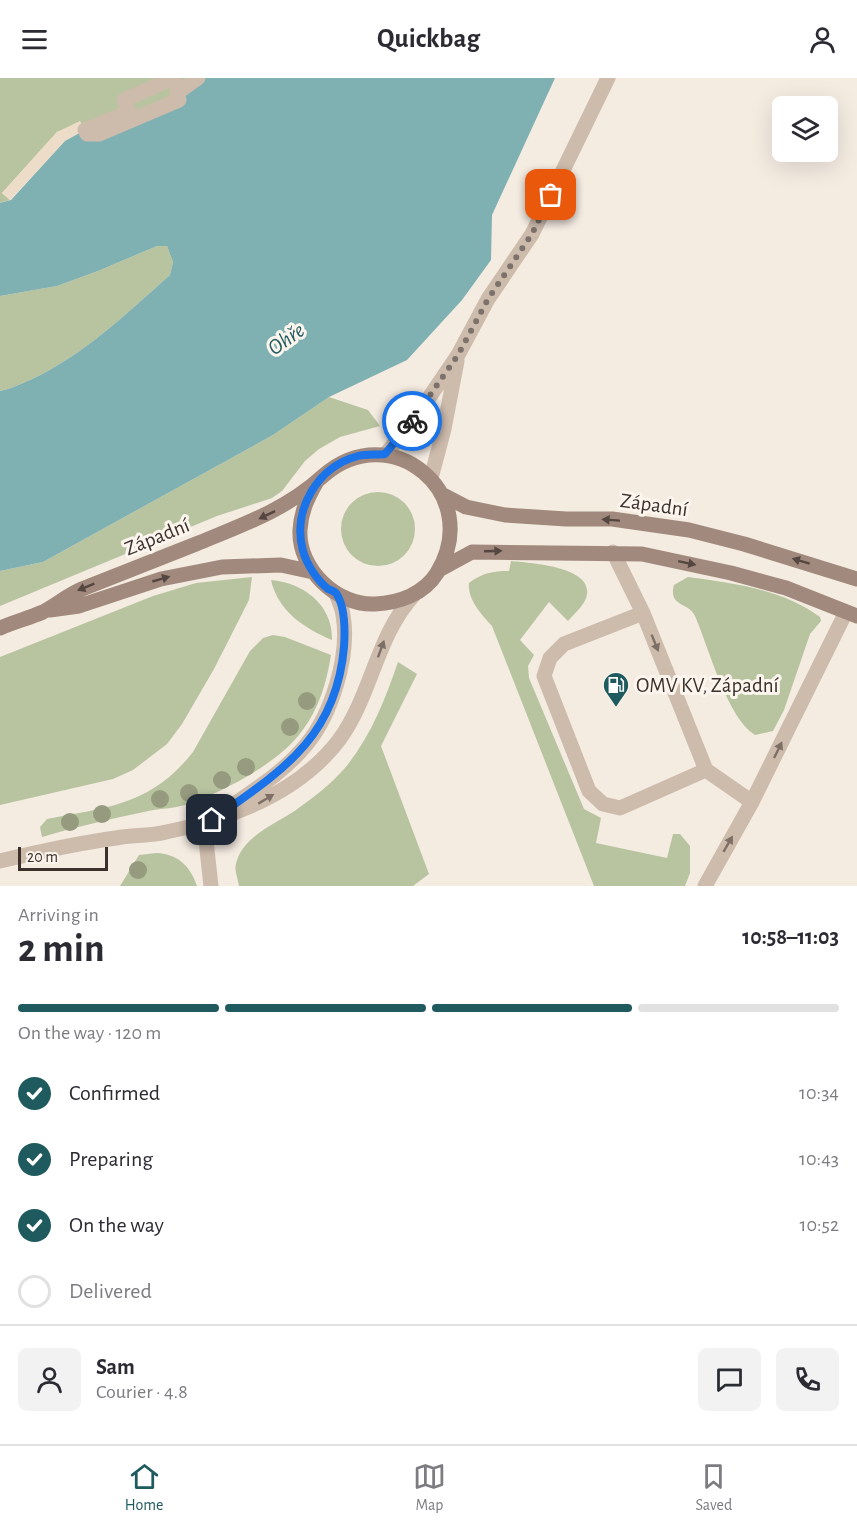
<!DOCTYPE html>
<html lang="en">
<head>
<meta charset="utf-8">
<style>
  body { margin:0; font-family:"Alegreya Sans",sans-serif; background:#f2f2f3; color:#2b2b33; height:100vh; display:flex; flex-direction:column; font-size:22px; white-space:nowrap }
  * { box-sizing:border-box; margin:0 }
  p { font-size:20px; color:#7c7c81 }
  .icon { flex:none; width:33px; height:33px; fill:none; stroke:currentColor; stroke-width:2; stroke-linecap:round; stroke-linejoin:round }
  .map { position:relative; height:808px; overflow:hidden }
  .panel { display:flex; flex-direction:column; background:#fff; flex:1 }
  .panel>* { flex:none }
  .fabs { position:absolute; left:772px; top:18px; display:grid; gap:12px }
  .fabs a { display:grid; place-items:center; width:66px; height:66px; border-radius:9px; background:#fff; box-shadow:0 6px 24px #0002; font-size:30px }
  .scale { position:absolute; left:18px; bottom:15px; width:90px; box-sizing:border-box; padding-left:6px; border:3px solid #3b302b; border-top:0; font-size:16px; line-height:21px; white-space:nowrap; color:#3b302b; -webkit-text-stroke:4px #fbf5ee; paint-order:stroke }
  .pin { position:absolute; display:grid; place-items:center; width:51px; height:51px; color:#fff; margin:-26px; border-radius:12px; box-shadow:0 3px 9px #0006 }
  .courier { position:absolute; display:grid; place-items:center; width:60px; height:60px; margin:-30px; border:4px solid #1a73e8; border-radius:50%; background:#fff; color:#222; box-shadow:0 2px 8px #0007 }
  .headline em { font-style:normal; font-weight:700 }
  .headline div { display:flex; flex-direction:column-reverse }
  .headline { display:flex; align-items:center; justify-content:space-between; height:102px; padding:0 18px }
  h1 { font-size:39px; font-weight:700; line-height:45px }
  .bar { display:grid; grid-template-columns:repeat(4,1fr); gap:9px 6px; align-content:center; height:72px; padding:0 18px }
  .bar i { height:8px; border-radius:4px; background:#e1e1e2 }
  .bar .active { background:#1f5a5e }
  .bar p { grid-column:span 4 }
  .line { display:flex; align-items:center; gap:15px; padding:0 18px; border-top:2px solid #e1e1e2 }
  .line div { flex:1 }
  .round { display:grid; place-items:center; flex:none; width:63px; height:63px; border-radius:9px; background:#f2f2f3 }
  ol { padding:0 18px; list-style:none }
  li { display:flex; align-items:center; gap:18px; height:66px }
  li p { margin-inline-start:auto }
  li .icon { padding:6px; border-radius:50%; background:#1f5a5e; color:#fff; stroke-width:4 }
  li:last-child { color:#7c7c81 }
  li i { width:33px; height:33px; border:3px solid #e1e1e2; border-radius:50% }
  header { display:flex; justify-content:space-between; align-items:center; height:78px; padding:0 18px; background:#fff; font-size:27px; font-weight:700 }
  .tabs { display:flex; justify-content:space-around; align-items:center; height:84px; border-top:2px solid #e1e1e2; background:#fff; font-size:16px; color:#7c7c81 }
  .tabs a { display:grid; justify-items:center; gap:3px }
  .tabs .active { color:#1f5a5e }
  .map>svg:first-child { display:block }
  .green { fill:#b8c4a0 }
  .plaza { fill:#ecdcc8 }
  .water { fill:#7fb0b2 }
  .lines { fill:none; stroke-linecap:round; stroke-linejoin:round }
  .lane { stroke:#cdbbac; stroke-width:15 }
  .street { stroke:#cdbbac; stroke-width:15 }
  .secondary { stroke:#a18a7d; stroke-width:15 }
  .tree { fill:#969b7f }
  .oneway { fill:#544640 }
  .oneway2 { fill:#7d6f65 }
  .done { stroke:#7c716b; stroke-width:6; stroke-dasharray:0 10.8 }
  .route { stroke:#1a73e8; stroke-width:8 }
  .labels { text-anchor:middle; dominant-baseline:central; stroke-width:6; stroke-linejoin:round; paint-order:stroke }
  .street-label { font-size:21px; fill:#3b302b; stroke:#fbf5ee }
  .poi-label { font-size:21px; fill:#3b302b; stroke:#fbf5ee; text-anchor:start }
  .water-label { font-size:22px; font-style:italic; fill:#1f5a5e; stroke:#fbf5ee }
</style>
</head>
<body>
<header><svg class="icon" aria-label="menu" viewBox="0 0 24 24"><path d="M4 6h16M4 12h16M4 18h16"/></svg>Quickbag<svg class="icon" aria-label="person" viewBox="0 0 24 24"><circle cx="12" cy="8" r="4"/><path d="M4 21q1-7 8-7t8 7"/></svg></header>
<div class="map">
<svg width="857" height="808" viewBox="0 0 857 808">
  <rect width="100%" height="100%" fill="#f4ebe1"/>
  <path class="green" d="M0,0h198l-19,22 -122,32 -55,61 8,7 -10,3z
    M157,168h10l6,16 -3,13c-44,39 -86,80 -140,105 -10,4 -19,9 -30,11v-95l57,-10 41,-15z
    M329,319l39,13 12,16 -40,11 -21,12 -14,12 -23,30 -10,7 -55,18 -217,90v-35l43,-9 230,-127z
    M341 451a37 37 0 1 1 74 0a37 37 0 1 1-74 0Z
    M511,483c18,2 80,5 76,33 -1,10 -12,19 -19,27l-19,-19 -29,38 14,15 -6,11 1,12 55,131 17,9 -5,25 71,15 6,-24h7l10,12v27l-5,13h-91l-102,-260c-10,-11 -25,-27 -23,-43 13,-10 24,-12 40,-12z
    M252,499l-3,23 -35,69 -32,55 -15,20 -34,26 -20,9 -113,26v-148l153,-61 43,-13z
    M688,499c44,6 95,12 132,40l1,4 -11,13 -26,76 -11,21 -18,4c-28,-17 -46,-87 -60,-119 -6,-14 -27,-9 -21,-31z
    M271,502c33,3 62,25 61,60 -28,-12 -54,-29 -61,-60z
    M273,557l12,2 46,18c-4,26 -12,54 -29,76 -22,31 -77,60 -114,73 -13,5 -30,4 -44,8 -35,7 -68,15 -102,25l-2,-10 7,-8c62,-12 104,-14 146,-67l57,-101 13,-13z
    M398,584l19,12 -36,72 48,128 -16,12h-174c-1,-7 -5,-16 -3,-22 6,-28 40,-40 60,-54 18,-13 35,-26 49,-42 26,-32 40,-68 53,-106z
    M156,775c21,1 34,12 41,33h-77l19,-31z"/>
  <path class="plaza" d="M80,43l5,9 -20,11 -55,59 -8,-7 55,-61z"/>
  <path class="water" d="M198,0h357l-63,137 -1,45 -29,40 -55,60 -78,37 -56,38 -230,127 -43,9v-180c11,-2 20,-7 30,-11 54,-25 96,-66 140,-105l3,-13 -6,-16h-10l-59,25 -41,15 -57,10v-93l11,-3 54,-59 20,-11 94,-30z"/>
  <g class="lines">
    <path class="lane" d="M613,474l30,61 63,157 46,32
      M643,535l-79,31 -14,14 -6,18 45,115 14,13 17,4 86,-38"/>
    <path class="street" d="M174,0l-50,22 5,12 -44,18 2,4h12l80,-34 -2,-7 21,-15
      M385,377l33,-41 40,-59 30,-56 44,-65 76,-156
      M431,400l13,-49 13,-68
      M227,731c27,-19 57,-37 79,-64 26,-31 44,-90 37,-130 -1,-8 -5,-15 -7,-22
      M204,744l7,64
      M0,783c38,-9 77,-18 116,-23 17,-3 34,-2 50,-6 64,-13 132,-38 173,-92 33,-45 37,-104 75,-145
      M705,808l47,-84 94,-190"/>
    <path class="secondary" d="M443,417l23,12 39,8 61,4h46l77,11 55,14 113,35
      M439,492l33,-18 170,2 89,19 55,15 71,28
      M50,532l29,-4 82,-27 61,-12 59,-2 32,7
      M0,550c14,-6 29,-10 43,-16 13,-7 25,-17 39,-23 38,-15 76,-30 114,-45 46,-19 90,-34 127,-68 68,-60 162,18 114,97 -13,21 -38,30 -62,31 -38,2 -77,-35 -75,-74 1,-18 7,-31 16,-47"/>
  </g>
  <g class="tree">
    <circle cx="307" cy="623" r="9"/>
    <circle cx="290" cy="649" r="9"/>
    <circle cx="246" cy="689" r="9"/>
    <circle cx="222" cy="702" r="9"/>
    <circle cx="189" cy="715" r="9"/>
    <circle cx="160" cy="721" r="9"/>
    <circle cx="102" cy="736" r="9"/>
    <circle cx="70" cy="744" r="9"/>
    <circle cx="138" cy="792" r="9"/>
  </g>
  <defs><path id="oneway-solid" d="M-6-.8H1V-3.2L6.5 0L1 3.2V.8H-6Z" transform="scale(1.5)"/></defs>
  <g class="oneway">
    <use href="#oneway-solid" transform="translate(267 437) rotate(154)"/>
    <use href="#oneway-solid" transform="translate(611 442) rotate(-176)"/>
    <use href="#oneway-solid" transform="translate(493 473) rotate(-2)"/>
    <use href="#oneway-solid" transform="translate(801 483) rotate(-163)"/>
    <use href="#oneway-solid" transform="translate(687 485) rotate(12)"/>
    <use href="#oneway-solid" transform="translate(161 501) rotate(-16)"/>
    <use href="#oneway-solid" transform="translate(86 509) rotate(158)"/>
  </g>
  <g class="oneway2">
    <use href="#oneway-solid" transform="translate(655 565) rotate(68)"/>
    <use href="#oneway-solid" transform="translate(381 571) rotate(-70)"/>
    <use href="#oneway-solid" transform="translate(778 672) rotate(-64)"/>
    <use href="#oneway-solid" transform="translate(266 721) rotate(-31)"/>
    <use href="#oneway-solid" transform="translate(728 766) rotate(-60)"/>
  </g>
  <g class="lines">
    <path class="done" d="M412,343l46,-66 30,-56 44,-65 19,-39"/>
    <path class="route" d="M212,742c68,-48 124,-81 132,-173 1,-15 1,-41 -8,-54 -1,-1 -7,-4 -8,-4 -11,-9 -21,-24 -25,-38 -11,-41 14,-84 55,-95 8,-2 19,-1 27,-2l27,-33"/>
  </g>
  <defs>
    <g id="fuel-pin" transform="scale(1.35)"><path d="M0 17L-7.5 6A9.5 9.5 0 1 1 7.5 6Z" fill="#1f5a5e" stroke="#fbf5ee"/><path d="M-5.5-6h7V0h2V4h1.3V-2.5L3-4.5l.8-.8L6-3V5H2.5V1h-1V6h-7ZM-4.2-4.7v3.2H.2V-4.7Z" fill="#fff"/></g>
  </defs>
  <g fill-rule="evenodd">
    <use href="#fuel-pin" x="616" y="607"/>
  </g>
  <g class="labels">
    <g class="street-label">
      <text transform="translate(654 427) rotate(8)">Západní</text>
      <text transform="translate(157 459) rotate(-22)">Západní</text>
    </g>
    <g class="poi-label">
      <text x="636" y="607">OMV KV, Západní</text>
    </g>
    <g class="water-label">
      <text transform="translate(286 261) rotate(-35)">Ohře</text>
    </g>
  </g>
</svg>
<div class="fabs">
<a><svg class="icon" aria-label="layers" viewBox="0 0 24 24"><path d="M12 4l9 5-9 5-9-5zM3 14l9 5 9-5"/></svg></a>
</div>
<div class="scale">20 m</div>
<div class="pin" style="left:551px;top:117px;background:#ea580c"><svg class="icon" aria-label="bag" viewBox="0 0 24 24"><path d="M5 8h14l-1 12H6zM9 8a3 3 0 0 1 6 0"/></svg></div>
<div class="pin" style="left:212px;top:742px;background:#1f2937"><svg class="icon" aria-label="home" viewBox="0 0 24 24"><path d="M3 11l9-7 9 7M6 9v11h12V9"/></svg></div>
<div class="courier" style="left:412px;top:343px"><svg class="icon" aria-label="bike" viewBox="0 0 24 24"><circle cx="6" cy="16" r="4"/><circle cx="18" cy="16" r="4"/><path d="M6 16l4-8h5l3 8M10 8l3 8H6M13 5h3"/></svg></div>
</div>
<section class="panel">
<div class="headline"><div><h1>2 min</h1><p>Arriving in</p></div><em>10:58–11:03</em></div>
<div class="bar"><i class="active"></i><i class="active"></i><i class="active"></i><i></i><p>On the way · 120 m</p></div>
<ol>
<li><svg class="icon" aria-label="check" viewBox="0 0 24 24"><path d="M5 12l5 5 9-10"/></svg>Confirmed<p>10:34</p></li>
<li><svg class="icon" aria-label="check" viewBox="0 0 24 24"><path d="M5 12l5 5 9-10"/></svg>Preparing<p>10:43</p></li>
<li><svg class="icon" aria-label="check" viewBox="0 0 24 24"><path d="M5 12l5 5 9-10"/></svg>On the way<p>10:52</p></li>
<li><i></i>Delivered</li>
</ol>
<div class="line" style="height:108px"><a class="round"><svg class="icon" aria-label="person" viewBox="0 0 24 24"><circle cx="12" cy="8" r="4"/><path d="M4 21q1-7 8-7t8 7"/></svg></a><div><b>Sam</b><p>Courier · 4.8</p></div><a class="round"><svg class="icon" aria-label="chat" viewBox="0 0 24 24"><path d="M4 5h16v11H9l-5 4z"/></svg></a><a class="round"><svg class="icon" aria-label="phone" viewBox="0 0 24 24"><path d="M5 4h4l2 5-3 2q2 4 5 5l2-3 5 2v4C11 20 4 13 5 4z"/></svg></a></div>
</section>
<nav class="tabs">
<a class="active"><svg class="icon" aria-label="home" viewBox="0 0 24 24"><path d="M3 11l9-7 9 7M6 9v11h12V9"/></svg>Home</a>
<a><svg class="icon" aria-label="map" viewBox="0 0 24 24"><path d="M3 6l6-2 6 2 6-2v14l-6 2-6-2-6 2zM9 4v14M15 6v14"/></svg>Map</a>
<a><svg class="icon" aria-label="saved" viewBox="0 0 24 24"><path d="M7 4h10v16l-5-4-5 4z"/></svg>Saved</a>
</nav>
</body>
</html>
